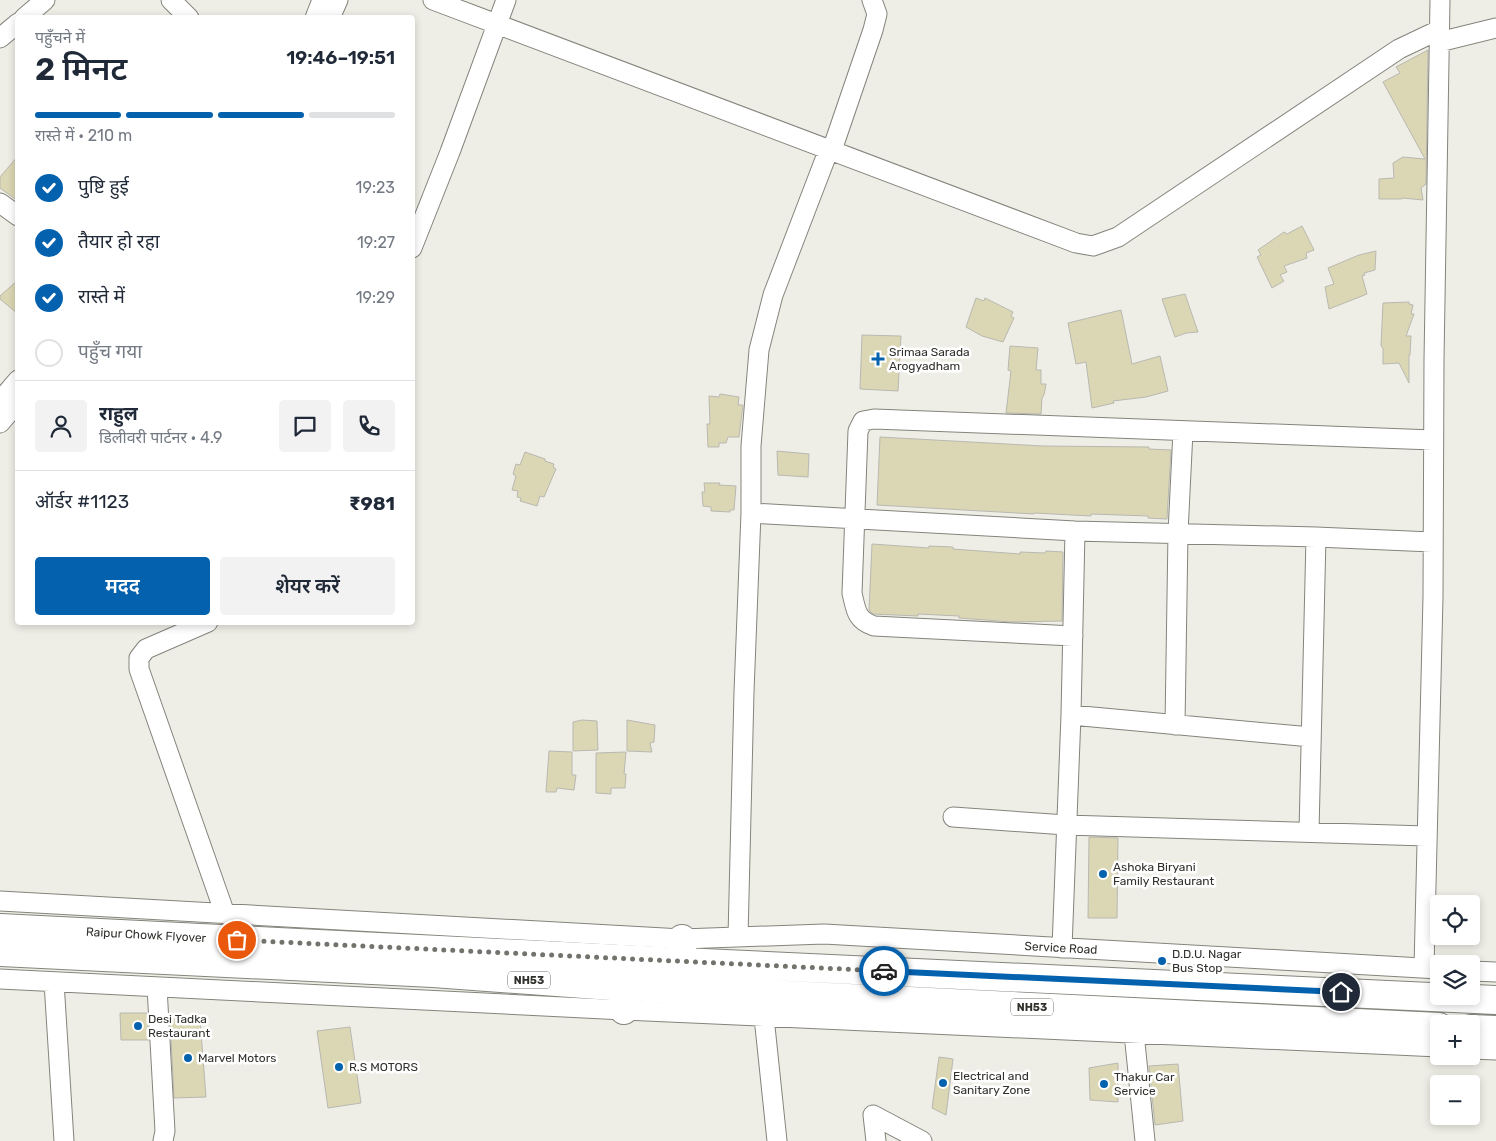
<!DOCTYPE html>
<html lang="hi">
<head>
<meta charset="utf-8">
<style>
  body { margin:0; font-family:Rubik,"Noto Sans Devanagari",sans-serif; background:#f2f2f3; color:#1f2937; height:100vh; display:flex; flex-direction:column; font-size:19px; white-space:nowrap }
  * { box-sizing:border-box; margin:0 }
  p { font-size:16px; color:#747a83 }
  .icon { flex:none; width:28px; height:28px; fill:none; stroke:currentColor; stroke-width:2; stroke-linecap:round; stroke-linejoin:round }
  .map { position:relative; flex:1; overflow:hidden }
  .side { position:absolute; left:15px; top:15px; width:400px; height:610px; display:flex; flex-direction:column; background:#fff; border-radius:5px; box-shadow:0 2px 8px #0003 }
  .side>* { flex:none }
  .buttons { position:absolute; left:1430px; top:895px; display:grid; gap:10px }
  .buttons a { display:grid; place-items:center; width:50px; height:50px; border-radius:5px; background:#fff; box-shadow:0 2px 8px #0003; font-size:25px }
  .pin { position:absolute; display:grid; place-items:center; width:42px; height:42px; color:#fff; margin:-21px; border:2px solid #fff; border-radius:50%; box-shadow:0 1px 5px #0007 }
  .courier { position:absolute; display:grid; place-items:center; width:50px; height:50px; margin:-25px; border:4px solid #0361ae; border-radius:50%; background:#fff; color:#222; box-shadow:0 1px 6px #0007 }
  .head em { font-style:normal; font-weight:600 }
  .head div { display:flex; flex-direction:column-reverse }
  .head { display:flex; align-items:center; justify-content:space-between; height:85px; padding:0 20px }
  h1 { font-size:32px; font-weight:600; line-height:38px }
  .bar { display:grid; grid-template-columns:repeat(4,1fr); gap:8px 5px; align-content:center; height:60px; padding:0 20px }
  .bar i { height:6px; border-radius:4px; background:#e0e1e3 }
  .bar .selected { background:#0361ae }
  .bar p { grid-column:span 4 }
  .line { display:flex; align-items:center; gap:12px; padding:0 20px; border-top:1px solid #e0e1e3 }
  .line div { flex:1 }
  .round { display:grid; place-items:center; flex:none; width:52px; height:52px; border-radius:5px; background:#f2f2f3 }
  ol { padding:0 20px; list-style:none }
  li { display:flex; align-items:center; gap:15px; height:55px }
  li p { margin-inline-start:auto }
  li .icon { padding:5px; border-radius:50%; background:#0361ae; color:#fff; stroke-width:4 }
  li:last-child { color:#747a83 }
  li i { width:28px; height:28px; border:2px solid #e0e1e3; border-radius:50% }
  .action { display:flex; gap:10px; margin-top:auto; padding:10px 20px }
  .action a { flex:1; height:58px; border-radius:5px; background:#0361ae; color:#fff; font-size:20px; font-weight:600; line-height:58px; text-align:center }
  .action a+a { background:#f2f2f3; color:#1f2937 }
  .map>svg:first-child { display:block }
  .building { fill:#dbd7b4; stroke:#b9b8b1 }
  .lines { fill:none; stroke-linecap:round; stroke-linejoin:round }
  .minor-casing { stroke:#84847c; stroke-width:21 }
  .highway-casing { stroke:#84847c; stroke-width:30 }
  .minor { stroke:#fff; stroke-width:19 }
  .highway { stroke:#fff; stroke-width:28 }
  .done { stroke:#73726d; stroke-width:5; stroke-dasharray:0 9 }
  .route { stroke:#0361ae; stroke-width:6 }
  .poi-dot { fill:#0361ae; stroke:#fff; stroke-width:2 }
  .labels { text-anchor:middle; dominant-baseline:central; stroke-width:5; stroke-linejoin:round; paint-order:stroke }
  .shield { fill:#fff; stroke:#6e6e6b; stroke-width:1 }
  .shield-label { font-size:11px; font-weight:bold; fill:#30302c }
  .poi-label { font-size:12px; fill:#30302c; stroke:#fff; text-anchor:start }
  .street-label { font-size:12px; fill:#30302c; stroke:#fff }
</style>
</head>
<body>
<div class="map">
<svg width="1496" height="1141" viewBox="0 0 1496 1141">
  <rect width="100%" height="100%" fill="#efeee6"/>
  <path class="building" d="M1428,50l-2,134 -5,4 2,12 -21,-2v1h-23v-20l15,-1 -1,-15 10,-6 22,2 -42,-77 17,-9 -4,-6z
    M18,156v45l-18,-13v-11z
    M1302,226l12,24 -8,3 1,5 -23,8 3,6 -7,3 4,6 -12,7 -15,-31 4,-2 -3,-5 26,-18 3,2z
    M1376,251l-1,19 -11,3 1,2 -3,1 5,18 -38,15 -4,-22 9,-3 -6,-16 31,-13z
    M18,280v34l-18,-15v-3z
    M1185,294l13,38 -12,1 -11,4 -13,-38z
    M976,298l8,3 1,-3 28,14 -2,4 3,2 -11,24 -21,-6 -16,-9z
    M1409,302v2l4,1 -2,9h3l-8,22h5l-1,19h-1v28l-10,-20 -16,1v-16l-2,-2 2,-43z
    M1121,310l11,54 28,-8 8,35 -22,6 -33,4 1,2 -22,5 -6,-46 -10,2 -8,-41z
    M862,335l39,1 -3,55 -38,-2z
    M1010,346l28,2 -2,22h5v14h5l-2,11 -2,3 -1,16 -35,-1 5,-42 -3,-1z
    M720,394l19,3 -1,8h5l-4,32h-11l-2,6h-7v4h-11l-1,-23h3l-1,-28 10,1z
    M880,437l163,9 106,1v2l22,1 -4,69 -19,-1v-2l-57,-2v2l-57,-3v1l-157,-9z
    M777,451l32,3 -1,23 -30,-2z
    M525,452l20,7v2l9,3 -1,3 3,2 -12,28 -4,-1 -3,10 -17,-5 1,-3 -4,-1 1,-6 -6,-1 4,-14 -3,-2 3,-10 4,1z
    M704,483h16l-1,2 17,1 -2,24h-4v2l-19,-1v-4l-8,-1 -1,-14h3z
    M872,544l57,4v-2l24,1v2l67,5v-2l25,1 1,-2 17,1 -1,69 -50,1 -53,-4v-2l-41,-2v2l-45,-2 -4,-4z
    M582,720l15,1 1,29 -25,1v-29z
    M627,720l28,5 -1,17 -4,1 2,9 -25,-1z
    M549,751l23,1v23h4l-2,15 -17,-2 -1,4h-10z
    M626,752l-2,22h2l-1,14h-14v6l-15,-1v-40z
    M1089,837l29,1 -1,80h-29z
    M120,1013h27l2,27h-28z
    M170,1018l30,1 6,78 -32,1z
    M350,1027l11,76 -33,5 -11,-77z
    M939,1057l14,2 -7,56 -14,-7z
    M1118,1063v39l-28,-2 -1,-32z
    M1178,1064l5,57 -28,4 -6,-59z"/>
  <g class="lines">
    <g class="minor-casing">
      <path id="minor" d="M171,0l18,18
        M433,0l643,243 17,3 25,-9 281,-188 40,-19
        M24,18l21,-18
        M315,18l7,-18
        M330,18l8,-18
        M0,38l18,-15
        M1439,42l57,-14
        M832,150l41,-120 4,-16 -5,-14
        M0,203l18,13
        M412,248l38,-96 56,-152
        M0,401l18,-21
        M0,423l18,-21
        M751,513l324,18 241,6 116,5
        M208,622l-62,27 -7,9v11l86,245
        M1073,636l-199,-10c-18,-6 -18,-16 -22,-33l6,-162 5,-10 11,-2 559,21
        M1071,715l240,22
        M1175,725l3,-192 5,-102
        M953,817l113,8 360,11
        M1309,832l7,-295
        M0,901l682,38 142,-5 615,35
        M738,937l6,-245 7,-179v-67l8,-96 14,-55 56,-146
        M1062,948l9,-233 4,-184
        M1424,968l9,-371 1,-237 6,-360
        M1471,971l25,1
        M0,979l624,31 815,37
        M54,982l10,159
        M157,987l8,144 -2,10
        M764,1017l13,124
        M1134,1033l11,108
        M1471,1049l25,1
        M876,1141l-3,-26 49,26"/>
    </g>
    <g class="highway-casing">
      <path id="highway" d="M0,928l682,34 814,38
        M0,952l433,21 192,14 814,40
        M682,962v-23
        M624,1010l1,-23
        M1471,1029l25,1"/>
    </g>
    <use href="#minor" class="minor"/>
    <use href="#highway" class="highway"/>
  </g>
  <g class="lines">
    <path class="done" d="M237,940l647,31"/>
    <path class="route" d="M884,971l457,21"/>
  </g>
  <g class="poi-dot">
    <path d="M875.5 351.5h5v5h5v5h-5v5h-5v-5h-5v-5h5z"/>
    <circle cx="1103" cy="874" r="5"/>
    <circle cx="1162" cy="961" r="5"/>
    <circle cx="138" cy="1026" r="5"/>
    <circle cx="188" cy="1058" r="5"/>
    <circle cx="339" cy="1067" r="5"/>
    <circle cx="943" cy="1083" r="5"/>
    <circle cx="1104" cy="1084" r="5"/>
  </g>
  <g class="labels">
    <g class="shield">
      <rect x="508" y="971.5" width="42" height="17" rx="4"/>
      <rect x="1011" y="998.5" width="42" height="17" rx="4"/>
    </g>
    <g class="shield-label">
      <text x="529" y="980">NH53</text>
      <text x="1032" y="1007">NH53</text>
    </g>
    <g class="poi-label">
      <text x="889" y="352">Srimaa Sarada<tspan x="889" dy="14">Arogyadham</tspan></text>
      <text x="1113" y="867">Ashoka Biryani<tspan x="1113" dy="14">Family Restaurant</tspan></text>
      <text x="1172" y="954">D.D.U. Nagar<tspan x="1172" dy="14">Bus Stop</tspan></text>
      <text x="148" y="1019">Desi Tadka<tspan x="148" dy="14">Restaurant</tspan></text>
      <text x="198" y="1058">Marvel Motors</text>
      <text x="349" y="1067">R.S MOTORS</text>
      <text x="953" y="1076">Electrical and<tspan x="953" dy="14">Sanitary Zone</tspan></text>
      <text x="1114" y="1077">Thakur Car<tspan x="1114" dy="14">Service</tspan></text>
    </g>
    <g class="street-label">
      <text transform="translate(146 935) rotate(3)">Raipur Chowk Flyover</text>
      <text transform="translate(1061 948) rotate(3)">Service Road</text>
    </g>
  </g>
</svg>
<div class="buttons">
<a><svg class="icon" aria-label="locate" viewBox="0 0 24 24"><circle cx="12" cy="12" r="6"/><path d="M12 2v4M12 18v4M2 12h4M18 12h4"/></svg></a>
<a><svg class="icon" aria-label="layers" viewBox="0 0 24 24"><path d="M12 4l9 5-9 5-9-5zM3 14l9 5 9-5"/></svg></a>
<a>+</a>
<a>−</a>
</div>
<div class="pin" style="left:237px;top:940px;background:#ea580c"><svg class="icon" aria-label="bag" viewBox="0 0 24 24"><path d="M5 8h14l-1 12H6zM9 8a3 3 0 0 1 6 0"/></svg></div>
<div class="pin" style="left:1341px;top:992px;background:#1f2937"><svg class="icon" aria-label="home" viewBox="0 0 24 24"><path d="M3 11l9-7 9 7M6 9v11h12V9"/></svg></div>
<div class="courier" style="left:884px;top:971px"><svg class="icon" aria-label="car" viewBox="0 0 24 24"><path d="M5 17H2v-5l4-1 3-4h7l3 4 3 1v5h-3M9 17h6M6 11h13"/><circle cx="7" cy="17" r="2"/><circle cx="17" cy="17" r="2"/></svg></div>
<section class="side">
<div class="head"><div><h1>2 मिनट</h1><p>पहुँचने में</p></div><em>19:46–19:51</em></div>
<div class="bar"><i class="selected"></i><i class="selected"></i><i class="selected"></i><i></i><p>रास्ते में · 210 m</p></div>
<ol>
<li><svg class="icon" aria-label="check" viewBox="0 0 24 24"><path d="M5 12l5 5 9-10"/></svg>पुष्टि हुई<p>19:23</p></li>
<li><svg class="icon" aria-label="check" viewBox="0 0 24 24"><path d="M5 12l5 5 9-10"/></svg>तैयार हो रहा<p>19:27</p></li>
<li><svg class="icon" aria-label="check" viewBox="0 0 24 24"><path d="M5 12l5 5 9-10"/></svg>रास्ते में<p>19:29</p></li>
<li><i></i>पहुँच गया</li>
</ol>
<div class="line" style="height:90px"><a class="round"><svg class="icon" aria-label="person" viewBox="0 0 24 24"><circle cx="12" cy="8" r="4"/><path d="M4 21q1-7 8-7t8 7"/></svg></a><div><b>राहुल</b><p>डिलीवरी पार्टनर · 4.9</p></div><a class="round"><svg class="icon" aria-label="chat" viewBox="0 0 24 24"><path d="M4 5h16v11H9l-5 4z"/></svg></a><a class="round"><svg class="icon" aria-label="phone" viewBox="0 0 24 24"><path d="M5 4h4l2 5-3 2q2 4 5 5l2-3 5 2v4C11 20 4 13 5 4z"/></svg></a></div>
<div class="line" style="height:65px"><div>ऑर्डर #1123</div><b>₹981</b></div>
<div class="action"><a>मदद</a><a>शेयर करें</a></div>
</section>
</div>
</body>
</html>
